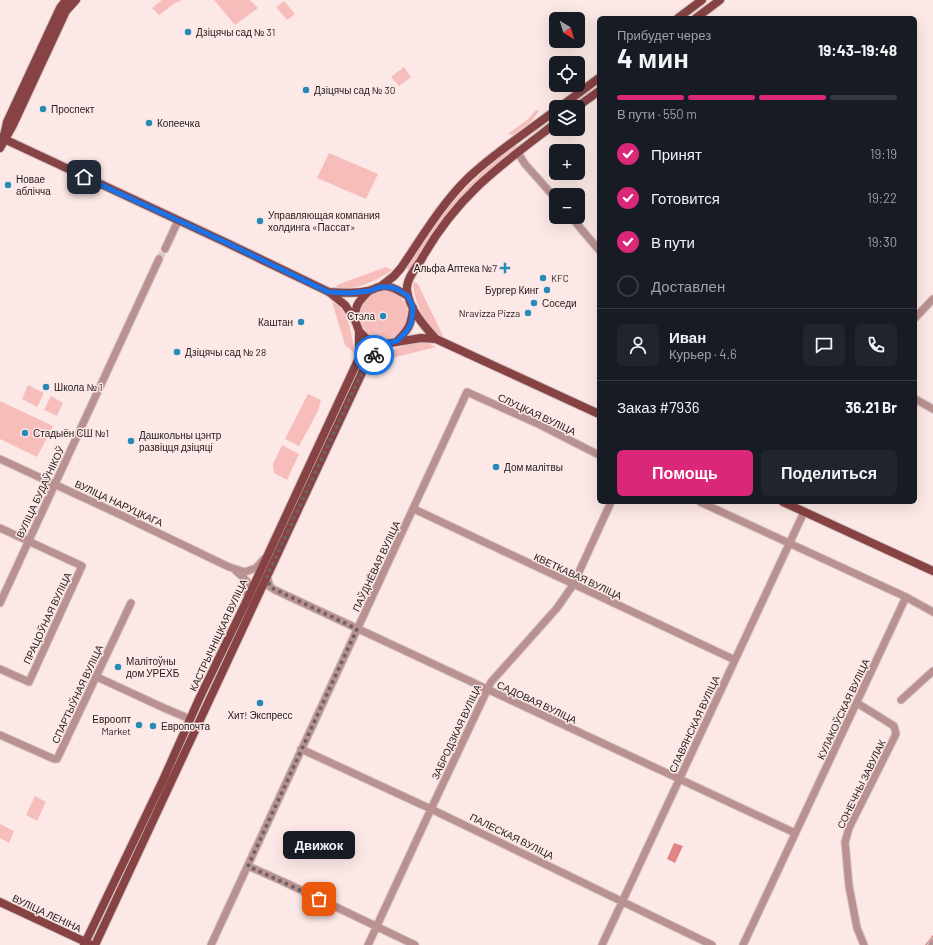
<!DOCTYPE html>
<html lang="ru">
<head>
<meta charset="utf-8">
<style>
  body { margin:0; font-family:Barlow,sans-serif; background:#20242c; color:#f1f3f6; height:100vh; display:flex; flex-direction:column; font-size:15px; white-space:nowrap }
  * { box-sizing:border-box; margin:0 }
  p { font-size:13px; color:#9ea1a6 }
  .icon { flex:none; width:22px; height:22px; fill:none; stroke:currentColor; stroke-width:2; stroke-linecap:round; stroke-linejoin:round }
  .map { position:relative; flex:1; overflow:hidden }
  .sheet { position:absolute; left:597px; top:16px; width:320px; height:488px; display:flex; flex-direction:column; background:#171b24; border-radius:6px; box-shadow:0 4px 16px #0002 }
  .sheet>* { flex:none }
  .needle { width:26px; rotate:142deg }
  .tools { position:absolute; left:549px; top:12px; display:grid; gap:8px }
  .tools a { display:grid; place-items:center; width:36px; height:36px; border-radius:6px; background:#171b24; box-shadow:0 4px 16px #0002; font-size:20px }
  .pin { position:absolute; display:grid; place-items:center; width:34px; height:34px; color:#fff; margin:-17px; border-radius:8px; box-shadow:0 2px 6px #0006 }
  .courier { position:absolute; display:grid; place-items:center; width:40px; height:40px; margin:-20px; border:3px solid #1a73e8; border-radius:50%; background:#fff; color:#222; box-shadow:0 1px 5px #0007 }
  .bubble { position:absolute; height:28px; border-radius:6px; background:#171b24; box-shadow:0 4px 16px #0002; font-size:13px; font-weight:700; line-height:28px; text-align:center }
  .head em { font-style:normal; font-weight:700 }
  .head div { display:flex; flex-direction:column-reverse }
  .head { display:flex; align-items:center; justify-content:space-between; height:68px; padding:0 20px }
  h1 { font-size:26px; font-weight:700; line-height:30px }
  .bar { display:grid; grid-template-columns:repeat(4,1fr); gap:6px 4px; align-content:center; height:48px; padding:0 20px }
  .bar i { height:5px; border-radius:3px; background:#363941 }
  .bar .on { background:#db2777 }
  .bar p { grid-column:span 4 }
  .line { display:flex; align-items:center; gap:10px; padding:0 20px; border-top:1px solid #363941 }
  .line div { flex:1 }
  .round { display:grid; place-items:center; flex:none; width:42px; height:42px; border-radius:6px; background:#20242c }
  ol { padding:0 20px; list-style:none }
  li { display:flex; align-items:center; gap:12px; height:44px }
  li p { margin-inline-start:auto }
  li .icon { padding:4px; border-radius:50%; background:#db2777; color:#fff; stroke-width:4 }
  li:last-child { color:#9ea1a6 }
  li i { width:22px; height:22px; border:2px solid #363941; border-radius:50% }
  .button { display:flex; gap:8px; margin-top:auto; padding:8px 20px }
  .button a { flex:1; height:46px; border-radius:6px; background:#db2777; color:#fff; font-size:16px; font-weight:700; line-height:46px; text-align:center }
  .button a+a { background:#20242c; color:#f1f3f6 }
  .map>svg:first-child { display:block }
  .green { fill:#f7bdbb }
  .water { fill:#df8685 }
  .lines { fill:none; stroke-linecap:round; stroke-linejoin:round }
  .stream { stroke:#df8685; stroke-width:1.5 }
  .minor-tunnel { stroke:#dbc9c8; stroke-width:7; stroke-dasharray:7 3.5; stroke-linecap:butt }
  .minor-casing { stroke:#d5c3c2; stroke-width:9 }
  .major-casing { stroke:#d5c3c2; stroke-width:10 }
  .minor { stroke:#b99190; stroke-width:7 }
  .major { stroke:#874344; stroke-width:8 }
  .done { stroke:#6e6362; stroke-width:4; stroke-dasharray:0 7.2 }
  .route { stroke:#1a73e8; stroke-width:5 }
  .poi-dot { fill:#268bb4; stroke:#fce8e7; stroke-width:1.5 }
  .labels { text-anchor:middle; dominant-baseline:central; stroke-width:3; stroke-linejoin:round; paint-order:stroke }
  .poi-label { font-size:10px; fill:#221b1b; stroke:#fce8e7; text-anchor:start }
  .street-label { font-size:10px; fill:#221b1b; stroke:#fce8e7 }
</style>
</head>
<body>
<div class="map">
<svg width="933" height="945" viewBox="0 0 933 945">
  <rect width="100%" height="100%" fill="#fce8e7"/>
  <path class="green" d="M162,0h20l-7,3 -16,12 -7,-7z
    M214,0h36l8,8 -23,17z
    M284,1l11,13 -8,6 -11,-13z
    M404,67l7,10 -12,9 -8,-9z
    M536,110l3,1 -8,11 -18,13 -5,-1 20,-15z
    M516,145l2,3 -84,84 -25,38 -3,-2c10,-14 19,-29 29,-43 21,-30 51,-58 81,-80z
    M329,153l49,21 -12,25 -49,-21z
    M386,267l6,3c-13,10 -41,23 -56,17l1,-2z
    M414,282l4,2 25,52 -1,2c-5,-5 -11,-10 -15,-16 -6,-7 -16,-31 -13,-40z
    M360 315a24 24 0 1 1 48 0a24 24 0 1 1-48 0Z
    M332,302c19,9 19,33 23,51l-10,-8z
    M426,342l10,5 -60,15 -4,-1c15,-11 35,-18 54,-19z
    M28,385l16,8 -7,14 -15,-8z
    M308,394l13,6 -3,11 -19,35 -14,-7z
    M51,396l12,7 -6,13 -13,-6z
    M0,401l53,25 -16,31 -37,-18z
    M282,445l17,9 -12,26 -13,-7 -1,-9z
    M35,796l11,6 -9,19 -11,-6z
    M0,824l14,7 -5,12 -9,-5z"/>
  <path class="water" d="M674,843l9,3 -8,17 -8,-4z"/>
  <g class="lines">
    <path class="stream" d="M926,945l7,-9"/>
    <path class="minor-tunnel" d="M159,259l6,-10"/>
    <g class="minor-casing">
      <path id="minor" d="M518,153l7,11 31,35
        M571,217l28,33
        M165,249l13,-28
        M915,318l18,-19
        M915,399l18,10
        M0,459l123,57 106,51 16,5 11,-4 8,-9
        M700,502l206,95 27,15
        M414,509l321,151
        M0,528l82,38 -53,116 -29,-13
        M236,571l7,6 5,6 -1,12
        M267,576l3,11 5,3 520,243
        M0,603l159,-344
        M97,677l67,31 26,11
        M901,700l32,-29
        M857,703l37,23 2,8 -47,94 -4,14 4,44 8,42 7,17
        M0,735l54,24h3l74,-156
        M301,749l130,60 281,136
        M248,866l36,16 131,63
        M211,945l256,-553 69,31 63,32
        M368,945l63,-136 60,-127 66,-74 16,-23 38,-83
        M602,945l202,-433
        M743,945l163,-348
        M932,945l1,-2"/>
    </g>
    <g class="major-casing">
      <path id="major" d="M678,18l24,-18
        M696,18l24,-18
        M560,107l39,-29
        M577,107l22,-16
        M556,123c-26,20 -54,40 -78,63 -23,22 -42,47 -57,74 -6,9 -15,20 -14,30 2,19 17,36 29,49l163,75
        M4,136l3,-14 53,-114 6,-8
        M0,137l225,105 104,50 16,13 10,15 4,11 7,7 8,4 10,2 37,-6 15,1
        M0,148l13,-23 53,-114 10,-11
        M380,287l14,-11 7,-8c21,-31 41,-65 68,-91 27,-25 58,-45 87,-67
        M329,292c13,1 26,2 38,-1 4,0 8,-3 12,-4 11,-3 20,4 29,9
        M355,320c0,-15 3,-18 14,-29
        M397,341c12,-12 14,-16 16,-33
        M783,502l150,69
        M0,902l90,42
        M84,945l79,-165 37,-83 46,-95 113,-244v-27
        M95,945l272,-583 17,-18"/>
    </g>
    <use href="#minor" class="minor"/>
    <use href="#major" class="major"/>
  </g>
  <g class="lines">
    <path class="done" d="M319,899l-71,-33 109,-237 -87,-42 -3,-11 100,-214 7,-7"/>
    <path class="route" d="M84,177l141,65 103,50 21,1 20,-2 11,-4h10l7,2 11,7 5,12 -2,16 -5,8 -9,9 -13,3 -10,11"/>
  </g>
  <g class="poi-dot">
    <circle cx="188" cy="32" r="4"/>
    <circle cx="306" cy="90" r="4"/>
    <circle cx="43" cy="109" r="4"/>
    <circle cx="149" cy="123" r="4"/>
    <circle cx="8" cy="185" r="4"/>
    <circle cx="260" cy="221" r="4"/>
    <path d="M503 262h4v4h4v4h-4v4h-4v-4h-4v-4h4z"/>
    <circle cx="543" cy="278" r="4"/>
    <circle cx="547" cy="290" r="4"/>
    <circle cx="534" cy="303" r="4"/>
    <circle cx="528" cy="313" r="4"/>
    <circle cx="383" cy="316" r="4"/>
    <circle cx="301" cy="322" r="4"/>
    <circle cx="177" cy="352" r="4"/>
    <circle cx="46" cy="387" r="4"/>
    <circle cx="25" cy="433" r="4"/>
    <circle cx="131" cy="441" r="4"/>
    <circle cx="496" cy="467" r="4"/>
    <circle cx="118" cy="667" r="4"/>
    <circle cx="260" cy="703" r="4"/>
    <circle cx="139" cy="725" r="4"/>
    <circle cx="153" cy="726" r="4"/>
  </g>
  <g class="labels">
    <g class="poi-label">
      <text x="196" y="32">Дзіцячы сад № 31</text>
      <text x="314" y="90">Дзіцячы сад № 30</text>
      <text x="51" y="109">Проспект</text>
      <text x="157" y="123">Копеечка</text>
      <text x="16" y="179">Новае<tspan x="16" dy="12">аблічча</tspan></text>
      <text x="268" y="215">Управляющая компания<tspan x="268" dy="12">холдинга «Пассат»</tspan></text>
      <text x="497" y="268" text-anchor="end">Альфа Аптека №7</text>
      <text x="551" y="278">KFC</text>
      <text x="539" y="290" text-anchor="end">Бургер Кинг</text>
      <text x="542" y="303">Соседи</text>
      <text x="520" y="313" text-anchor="end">Nravizza Pizza</text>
      <text x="375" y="316" text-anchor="end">Стэла</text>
      <text x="293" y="322" text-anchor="end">Каштан</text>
      <text x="185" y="352">Дзіцячы сад № 28</text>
      <text x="54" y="387">Школа № 1</text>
      <text x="33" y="433">Стадыён СШ №1</text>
      <text x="139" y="435">Дашкольны цэнтр<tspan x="139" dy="12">развіцця дзіцяці</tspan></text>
      <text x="504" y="467">Дом малітвы</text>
      <text x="126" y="661">Малітоўны<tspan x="126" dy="12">дом УРЕХБ</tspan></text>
      <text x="260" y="715" text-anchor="middle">Хит! Экспресс</text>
      <text x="131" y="719" text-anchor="end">Евроопт<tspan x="131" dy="12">Market</tspan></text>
      <text x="161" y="726">Европочта</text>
    </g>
    <g class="street-label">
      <text transform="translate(537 414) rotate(25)">СЛУЦКАЯ ВУЛІЦА</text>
      <text transform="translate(40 492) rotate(-65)">ВУЛІЦА БУДАЎНІКОЎ</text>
      <text transform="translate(119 503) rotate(25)">ВУЛІЦА НАРУЦКАГА</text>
      <text transform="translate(376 566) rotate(-65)">ПАЎДНЁВАЯ ВУЛІЦА</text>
      <text transform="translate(578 576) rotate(25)">КВЕТКАВАЯ ВУЛІЦА</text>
      <text transform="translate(47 618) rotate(-65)">ПРАЦОЎНАЯ ВУЛІЦА</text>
      <text transform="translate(218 635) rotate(-65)">КАСТРЫЧНІЦКАЯ ВУЛІЦА</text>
      <text transform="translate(77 694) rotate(-65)">СПАРТЫЎНАЯ ВУЛІЦА</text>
      <text transform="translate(537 702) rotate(25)">САДОВАЯ ВУЛІЦА</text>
      <text transform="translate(843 709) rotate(-65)">КУЛАКОЎСКАЯ ВУЛІЦА</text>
      <text transform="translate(694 724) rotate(-65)">СЛАВЯНСКАЯ ВУЛІЦА</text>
      <text transform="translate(456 732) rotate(-65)">ЗАБРОДЗКАЯ ВУЛІЦА</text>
      <text transform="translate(861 784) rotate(-64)">СОНЕЧНЫ ЗАВУЛАК</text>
      <text transform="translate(512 836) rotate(26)">ПАЛЕСКАЯ ВУЛІЦА</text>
      <text transform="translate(47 913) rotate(25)">ВУЛІЦА ЛЕНІНА</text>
    </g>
  </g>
</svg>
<div class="tools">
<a><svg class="needle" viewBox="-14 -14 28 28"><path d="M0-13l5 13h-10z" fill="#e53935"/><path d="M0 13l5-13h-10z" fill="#9ea1a6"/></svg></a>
<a><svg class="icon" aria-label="locate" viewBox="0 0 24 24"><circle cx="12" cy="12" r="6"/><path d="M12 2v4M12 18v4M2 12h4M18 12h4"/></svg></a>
<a><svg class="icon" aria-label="layers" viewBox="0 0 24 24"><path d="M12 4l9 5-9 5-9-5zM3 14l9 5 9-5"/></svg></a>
<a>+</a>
<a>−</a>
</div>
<div class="pin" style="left:319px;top:899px;background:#ea580c"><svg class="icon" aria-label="bag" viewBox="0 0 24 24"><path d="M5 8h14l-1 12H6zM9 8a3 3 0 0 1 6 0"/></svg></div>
<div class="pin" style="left:84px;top:177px;background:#1f2937"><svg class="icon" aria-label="home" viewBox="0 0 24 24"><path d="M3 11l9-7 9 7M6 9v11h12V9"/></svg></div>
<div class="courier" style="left:374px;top:355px"><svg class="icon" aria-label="bike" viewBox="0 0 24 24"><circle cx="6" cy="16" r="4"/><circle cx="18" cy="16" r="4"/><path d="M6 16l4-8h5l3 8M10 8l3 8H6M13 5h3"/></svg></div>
<div class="bubble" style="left:283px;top:831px;width:72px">Движок</div>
<section class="sheet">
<div class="head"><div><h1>4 мин</h1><p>Прибудет через</p></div><em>19:43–19:48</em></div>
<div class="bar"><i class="on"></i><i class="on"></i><i class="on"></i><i></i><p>В пути · 550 m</p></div>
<ol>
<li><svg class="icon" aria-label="check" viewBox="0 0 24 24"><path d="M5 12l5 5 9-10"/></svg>Принят<p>19:19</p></li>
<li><svg class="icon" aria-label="check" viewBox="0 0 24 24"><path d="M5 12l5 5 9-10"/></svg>Готовится<p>19:22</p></li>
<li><svg class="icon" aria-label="check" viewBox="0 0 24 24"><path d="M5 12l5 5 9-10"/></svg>В пути<p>19:30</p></li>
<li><i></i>Доставлен</li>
</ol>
<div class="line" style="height:72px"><a class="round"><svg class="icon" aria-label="person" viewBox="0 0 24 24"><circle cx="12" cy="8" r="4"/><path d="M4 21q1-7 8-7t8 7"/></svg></a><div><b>Иван</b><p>Курьер · 4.6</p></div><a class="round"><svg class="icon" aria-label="chat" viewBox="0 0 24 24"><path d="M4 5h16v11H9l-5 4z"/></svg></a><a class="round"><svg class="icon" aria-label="phone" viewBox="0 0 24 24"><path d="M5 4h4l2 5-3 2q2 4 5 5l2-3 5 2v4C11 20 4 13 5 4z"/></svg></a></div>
<div class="line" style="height:52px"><div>Заказ #7936</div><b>36.21 Br</b></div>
<div class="button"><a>Помощь</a><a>Поделиться</a></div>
</section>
</div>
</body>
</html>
